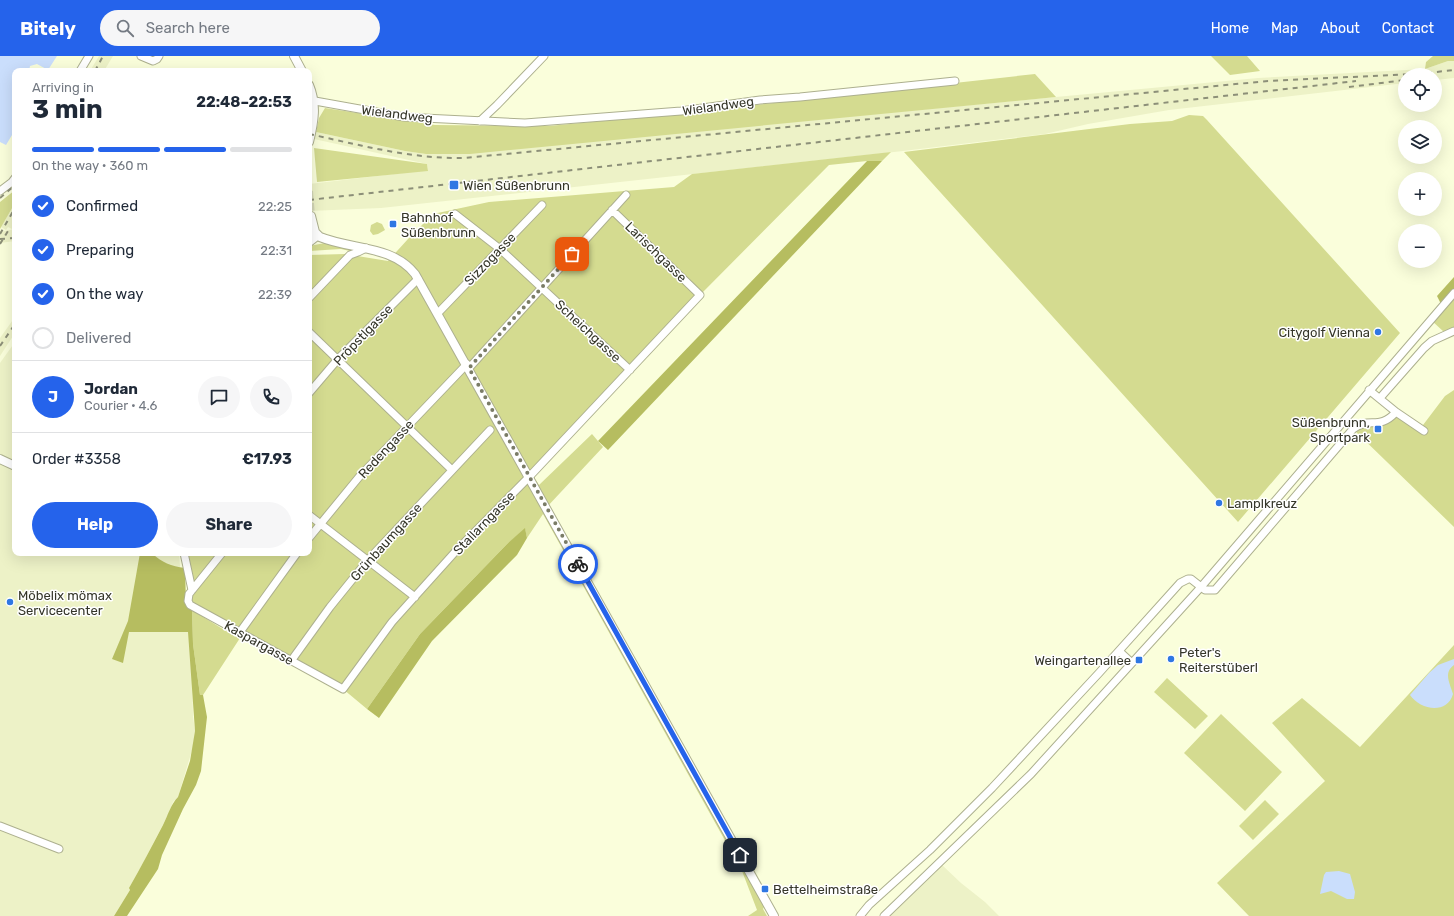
<!DOCTYPE html>
<html lang="en">
<head>
<meta charset="utf-8">
<style>
  body { margin:0; font-family:Rubik,sans-serif; background:#f6f6f7; color:#1f2937; height:100vh; display:flex; flex-direction:column; font-size:15px; white-space:nowrap }
  * { box-sizing:border-box; margin:0 }
  p { font-size:13px; color:#747a83 }
  .icon { flex:none; width:22px; height:22px; fill:none; stroke:currentColor; stroke-width:2; stroke-linecap:round; stroke-linejoin:round }
  .map { position:relative; flex:1; overflow:hidden }
  .drawer { position:absolute; left:12px; top:12px; width:300px; height:488px; display:flex; flex-direction:column; background:#fff; border-radius:8px; box-shadow:0 4px 16px #0002 }
  .drawer>* { flex:none }
  .controls { position:absolute; left:1398px; top:12px; display:grid; gap:8px }
  .controls a { display:grid; place-items:center; width:44px; height:44px; border-radius:50%; background:#fff; box-shadow:0 4px 16px #0002; font-size:20px }
  .pin { position:absolute; display:grid; place-items:center; width:34px; height:34px; color:#fff; margin:-17px; border-radius:8px; box-shadow:0 2px 6px #0006 }
  .courier { position:absolute; display:grid; place-items:center; width:40px; height:40px; margin:-20px; border:3px solid #2563eb; border-radius:50%; background:#fff; color:#222; box-shadow:0 1px 5px #0007 }
  .headline em { font-style:normal; font-weight:700 }
  .headline div { display:flex; flex-direction:column-reverse }
  .headline { display:flex; align-items:center; justify-content:space-between; height:68px; padding:0 20px }
  h1 { font-size:26px; font-weight:700; line-height:30px }
  .bar { display:grid; grid-template-columns:repeat(4,1fr); gap:6px 4px; align-content:center; height:48px; padding:0 20px }
  .bar i { height:5px; border-radius:3px; background:#e0e1e3 }
  .bar .active { background:#2563eb }
  .bar p { grid-column:span 4 }
  .line { display:flex; align-items:center; gap:10px; padding:0 20px; border-top:1px solid #e0e1e3 }
  .line div { flex:1 }
  .round { display:grid; place-items:center; flex:none; width:42px; height:42px; border-radius:21px; background:#f6f6f7 }
  ol { padding:0 20px; list-style:none }
  li { display:flex; align-items:center; gap:12px; height:44px }
  li p { margin-inline-start:auto }
  li .icon { padding:4px; border-radius:50%; background:#2563eb; color:#fff; stroke-width:4 }
  li:last-child { color:#747a83 }
  li i { width:22px; height:22px; border:2px solid #e0e1e3; border-radius:50% }
  .action { display:flex; gap:8px; margin-top:auto; padding:8px 20px }
  .action a { flex:1; height:46px; border-radius:24px; background:#2563eb; color:#fff; font-size:16px; font-weight:700; line-height:46px; text-align:center }
  .action a+a { background:#f6f6f7; color:#1f2937 }
  header { display:flex; align-items:center; gap:24px; box-sizing:border-box; height:56px; padding:0 20px; background:#2563eb; color:#fff }
  header strong { font-size:19px }
  nav { display:flex; gap:22px; margin-inline-start:auto; font-size:14px }
  .search { width:280px; height:36px; background:#f6f6f7; display:flex; align-items:center; gap:10px; box-sizing:border-box; padding:0 14px; border-radius:22px; color:#747a83; font-size:15px }
  .map>svg:first-child { display:block }
  .built { fill:#edf2c7 }
  .green { fill:#d4db90 }
  .forest { fill:#b6bd60 }
  .water { fill:#cadefc }
  .lines { fill:none; stroke-linecap:round; stroke-linejoin:round }
  .tertiary-tunnel { stroke:#d3d6b7; stroke-width:8; stroke-dasharray:8 4; stroke-linecap:butt }
  .minor-casing { stroke:#adb08f; stroke-width:9 }
  .tertiary-casing { stroke:#adb08f; stroke-width:10 }
  .minor { stroke:#fff; stroke-width:7 }
  .tertiary { stroke:#fff; stroke-width:8 }
  .rail { stroke:#8c8f78; stroke-width:2; stroke-dasharray:5 5; stroke-linecap:butt }
  .done { stroke:#7a7c67; stroke-width:4; stroke-dasharray:0 7.2 }
  .route { stroke:#2563eb; stroke-width:5 }
  .poi-dot { fill:#2f77e3; stroke:#fff; stroke-width:1.5 }
  .labels { text-anchor:middle; dominant-baseline:central; stroke-width:3; stroke-linejoin:round; paint-order:stroke }
  .street-label { font-size:13px; fill:#353629; stroke:#fff }
  .poi-label { font-size:13px; fill:#353629; stroke:#fff; text-anchor:start }
</style>
</head>
<body>
<header>
<strong>Bitely</strong>
<div class="search"><svg class="icon" aria-label="search" viewBox="0 0 24 24"><circle cx="10" cy="10" r="6"/><path d="M15 15l6 6"/></svg>Search here</div>
<nav><a>Home</a><a>Map</a><a>About</a><a>Contact</a></nav>
</header>
<div class="map">
<svg width="1454" height="860" viewBox="0 0 1454 860">
  <rect width="100%" height="100%" fill="#fafedb"/>
  <path class="built" d="M99,0h14l-9,15h-14z
    M1448,5h6v17l-19,2v-5h-30v8l-236,27 -81,14 -43,10 -142,17 -522,57 -72,3v-27l119,-14 -1,-6 -113,-25 2,-7 89,19 21,3h22l810,-76 167,-9z
    M15,147v22l-3,4 -4,-2 -2,3 -5,-3z
    M15,173v12l-15,2v-11z
    M15,261v16l-15,23v-18z
    M15,286v211h164l6,78 6,1 2,84 2,15 -2,16 -15,50 -5,5 -4,11 -26,50 -14,25 1,2 -16,26h-114v-553z
    M942,809l19,18 24,19 14,14h-109z"/>
  <path class="green" d="M1211,0h36l13,15 -30,4z
    M1433,0h21v5h-6l-23,8 1,-7z
    M1035,18l21,23 -586,57h-44l-21,-3 -89,-19 3,-14 6,-10 110,17 114,1 135,-13z
    M1189,59l14,1 4,4 193,213 -162,189 -334,-370 226,-28 42,-3z
    M314,92l113,16 1,7 -111,11z
    M891,96l-9,9h-15l-38,4 -129,130 -165,181v3l4,6 53,-51 11,13 -57,61 216,392 2,7 -1,2 4,7h-19l9,-6 -15,-39 -199,-357 -16,24 -2,-9 -18,15 -87,90 -53,75 -24,-20 -153,-84 -6,-52h125v-298l36,-1 43,7 20,-22 25,-25 56,-12 185,-15 18,-13z
    M15,134v13l-15,26v-27z
    M377,166l5,2 3,6 -7,4 -5,1 -3,-4 1,-6z
    M325,187h3l28,6 -2,3 -13,-3 -32,2v-5z
    M1454,237v34l-10,5 -13,-12z
    M1454,334v137l-101,-98 25,-5 18,-12 24,17 25,-33z
    M192,554l42,26 6,2 -37,57h-3l-7,-51z
    M1454,589v271h-205l-32,-33 108,-102 -53,-58 30,-25 58,49z
    M1167,622l41,38 -13,13 -41,-37z
    M1221,658l61,58 -37,39 -61,-58z
    M1265,744l14,14 -26,26 -14,-14z"/>
  <path class="forest" d="M867,105h15l-274,289 -10,-9z
    M1454,221v13l-13,14 -4,-8z
    M525,472l2,10 -10,17 -85,86 -53,77 -12,-9 53,-75 87,-90z
    M140,497h12c10,10 19,13 33,15l1,35 6,7 1,34 7,51h3l4,22 -6,54 -5,14 -13,24 -21,46 -4,14 -31,47h-13l16,-26 -1,-2c12,-21 23,-42 34,-63 5,-10 8,-21 15,-28l12,-36 5,-30 -7,-99h-59l-6,31 -11,-4 16,-38z"/>
  <path class="water" d="M0,0h57l-9,14 -11,-6 -7,2 -1,5h-14v59l-9,15 -6,-3z
    M1454,603v6c-11,8 -4,18 -1,29 -6,21 -33,16 -43,1l19,-22 9,-8z
    M1339,815l11,3 5,18 -1,7h-7l-16,-8 -11,3 4,-19 2,-3z"/>
  <g class="lines">
    <path class="tertiary-tunnel" d="M309,135l2,25"/>
    <g class="minor-casing">
      <path id="minor" d="M141,0l12,5 4,-2 2,-3
        M80,15l9,-15
        M315,45l89,16 121,6 156,-12 79,-11 40,-3 155,-16
        M480,65l17,-16 47,-49
        M0,135l12,-9 3,-4
        M455,158l45,35 130,121
        M309,242l41,-43 8,-3 8,-4
        M438,257l104,-108
        M309,276l143,138
        M469,312l157,-173
        M1369,334l27,22 28,19
        M309,337l29,-34 80,-80
        M1380,342l44,-50 8,-7 22,-10
        M309,459l106,82
        M309,482l50,-61 108,-113
        M184,497l8,37
        M222,497l-33,41 -1,7 2,4 153,84 49,-67 63,-70 74,-75 171,-182 -88,-85
        M240,576l57,-79
        M1119,595l13,12
        M291,605l39,-54 38,-47 122,-130
        M0,770l59,23
        M860,860l9,-11 61,-55 62,-62 107,-115 81,-90 8,-4h3l14,11h10l138,-161c16,-13 26,2 43,-17
        M884,860l147,-142 170,-187 253,-294"/>
    </g>
    <g class="tertiary-casing">
      <path id="tertiary" d="M294,0l8,15
        M309,29c8,19 5,37 0,57
        M311,160l4,16 5,5c32,13 72,8 95,37l359,642
        M309,186l9,-7
        M0,403l15,7"/>
    </g>
    <use href="#minor" class="minor"/>
    <use href="#tertiary" class="tertiary"/>
    <path class="rail" d="M95,15l8,-15
      M1427,17l27,-3
      M1349,31l56,-7
      M309,78c51,11 102,25 155,24l804,-77 165,-8
      M0,142l15,-13
      M309,144l1047,-119
      M0,178l15,-26
      M0,183l15,-1
      M0,188l8,-13
      M0,290l15,-22"/>
  </g>
  <g class="lines">
    <path class="done" d="M572,198l-103,114 109,196"/>
    <path class="route" d="M578,508l162,291"/>
  </g>
  <g class="poi-dot">
    <rect x="449" y="124" width="10" height="10" rx="2"/>
    <rect x="389" y="164" width="8" height="8" rx="2"/>
    <circle cx="1378" cy="276" r="4"/>
    <rect x="1374" y="369" width="8" height="8" rx="2"/>
    <circle cx="1219" cy="447" r="4"/>
    <circle cx="10" cy="546" r="4"/>
    <circle cx="1171" cy="603" r="4"/>
    <rect x="1135" y="600" width="8" height="8" rx="2"/>
    <rect x="761" y="829" width="8" height="8" rx="2"/>
  </g>
  <g class="labels">
    <g class="street-label">
      <text transform="translate(718 50) rotate(-8)">Wielandweg</text>
      <text transform="translate(397 58) rotate(7)">Wielandweg</text>
      <text transform="translate(656 196) rotate(44)">Larischgasse</text>
      <text transform="translate(490 203) rotate(-46)">Sizzogasse</text>
      <text transform="translate(588 275) rotate(43)">Scheichgasse</text>
      <text transform="translate(363 279) rotate(-46)">Pröpstlgasse</text>
      <text transform="translate(386 393) rotate(-47)">Redengasse</text>
      <text transform="translate(484 467) rotate(-46)">Stallarngasse</text>
      <text transform="translate(386 486) rotate(-48)">Grünbaumgasse</text>
      <text transform="translate(259 587) rotate(29)">Kaspargasse</text>
    </g>
    <g class="poi-label">
      <text x="463" y="129">Wien Süßenbrunn</text>
      <text x="401" y="161">Bahnhof<tspan x="401" dy="15">Süßenbrunn</tspan></text>
      <text x="1370" y="276" text-anchor="end">Citygolf Vienna</text>
      <text x="1370" y="366" text-anchor="end">Süßenbrunn,<tspan x="1370" dy="15">Sportpark</tspan></text>
      <text x="1227" y="447">Lamplkreuz</text>
      <text x="18" y="539">Möbelix mömax<tspan x="18" dy="15">Servicecenter</tspan></text>
      <text x="1179" y="596">Peter's<tspan x="1179" dy="15">Reiterstüberl</tspan></text>
      <text x="1131" y="604" text-anchor="end">Weingartenallee</text>
      <text x="773" y="833">Bettelheimstraße</text>
    </g>
  </g>
</svg>
<div class="controls">
<a><svg class="icon" aria-label="locate" viewBox="0 0 24 24"><circle cx="12" cy="12" r="6"/><path d="M12 2v4M12 18v4M2 12h4M18 12h4"/></svg></a>
<a><svg class="icon" aria-label="layers" viewBox="0 0 24 24"><path d="M12 4l9 5-9 5-9-5zM3 14l9 5 9-5"/></svg></a>
<a>+</a>
<a>−</a>
</div>
<div class="pin" style="left:572px;top:198px;background:#ea580c"><svg class="icon" aria-label="bag" viewBox="0 0 24 24"><path d="M5 8h14l-1 12H6zM9 8a3 3 0 0 1 6 0"/></svg></div>
<div class="pin" style="left:740px;top:799px;background:#1f2937"><svg class="icon" aria-label="home" viewBox="0 0 24 24"><path d="M3 11l9-7 9 7M6 9v11h12V9"/></svg></div>
<div class="courier" style="left:578px;top:508px"><svg class="icon" aria-label="bike" viewBox="0 0 24 24"><circle cx="6" cy="16" r="4"/><circle cx="18" cy="16" r="4"/><path d="M6 16l4-8h5l3 8M10 8l3 8H6M13 5h3"/></svg></div>
<section class="drawer">
<div class="headline"><div><h1>3 min</h1><p>Arriving in</p></div><em>22:48–22:53</em></div>
<div class="bar"><i class="active"></i><i class="active"></i><i class="active"></i><i></i><p>On the way · 360 m</p></div>
<ol>
<li><svg class="icon" aria-label="check" viewBox="0 0 24 24"><path d="M5 12l5 5 9-10"/></svg>Confirmed<p>22:25</p></li>
<li><svg class="icon" aria-label="check" viewBox="0 0 24 24"><path d="M5 12l5 5 9-10"/></svg>Preparing<p>22:31</p></li>
<li><svg class="icon" aria-label="check" viewBox="0 0 24 24"><path d="M5 12l5 5 9-10"/></svg>On the way<p>22:39</p></li>
<li><i></i>Delivered</li>
</ol>
<div class="line" style="height:72px"><b class="round" style="background:#2563eb;color:#fff">J</b><div><b>Jordan</b><p>Courier · 4.6</p></div><a class="round"><svg class="icon" aria-label="chat" viewBox="0 0 24 24"><path d="M4 5h16v11H9l-5 4z"/></svg></a><a class="round"><svg class="icon" aria-label="phone" viewBox="0 0 24 24"><path d="M5 4h4l2 5-3 2q2 4 5 5l2-3 5 2v4C11 20 4 13 5 4z"/></svg></a></div>
<div class="line" style="height:52px"><div>Order #3358</div><b>€17.93</b></div>
<div class="action"><a>Help</a><a>Share</a></div>
</section>
</div>
</body>
</html>
